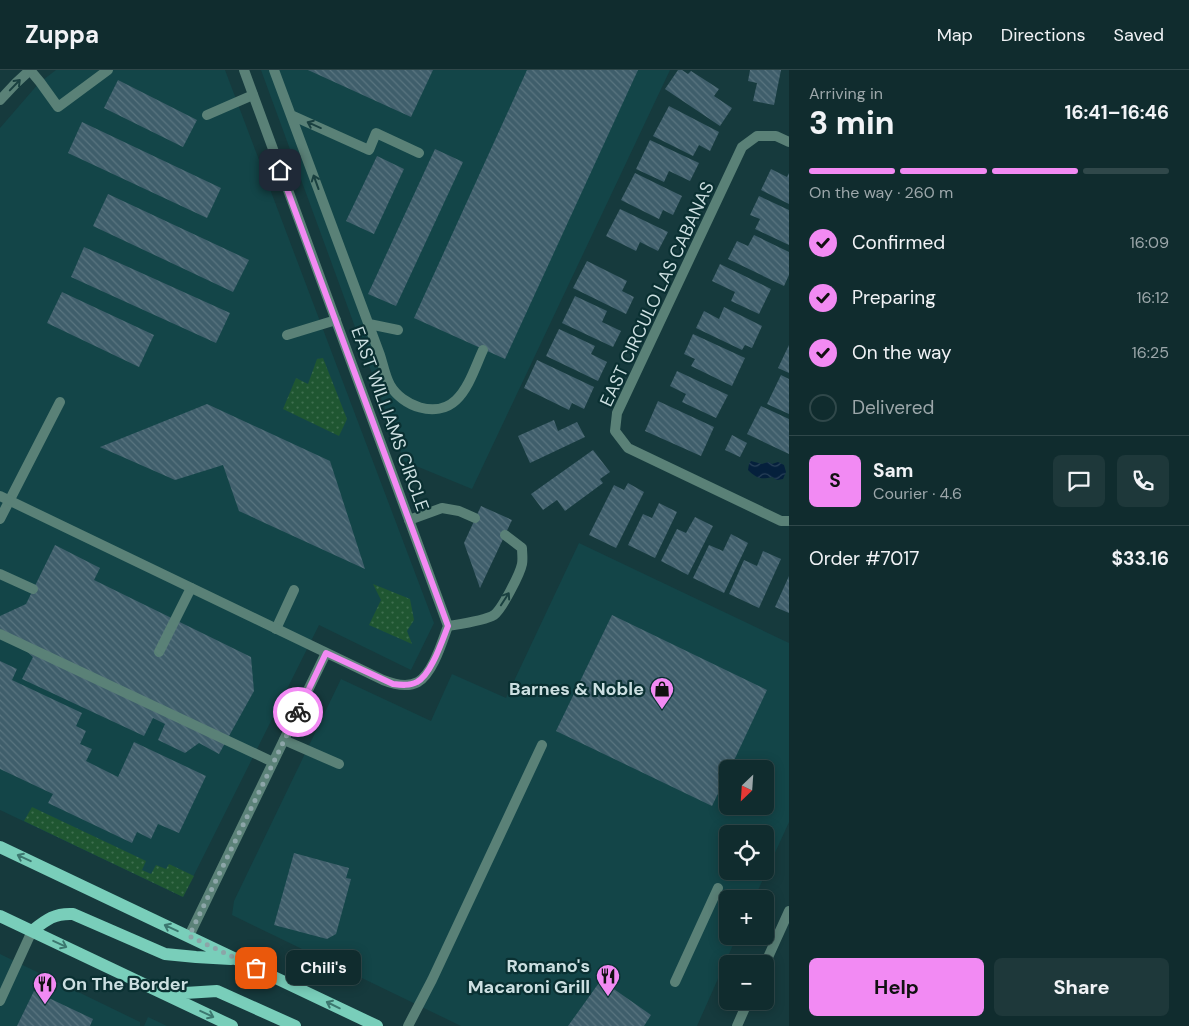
<!DOCTYPE html>
<html lang="en">
<head>
<meta charset="utf-8">
<style>
  body { margin:0; font-family:"DM Sans",sans-serif; background:#1e383a; color:#f1f3f6; height:100vh; display:flex; flex-direction:column; font-size:19px; white-space:nowrap }
  * { box-sizing:border-box; margin:0 }
  p { font-size:16px; color:#9ca7aa }
  .icon { flex:none; width:28px; height:28px; fill:none; stroke:currentColor; stroke-width:2; stroke-linecap:round; stroke-linejoin:round }
  .map { position:relative; flex:1; overflow:hidden }
  .side { display:flex; flex-direction:column; background:#102c2e; width:400px }
  .side>* { flex:none }
  .needle { width:32px; rotate:205deg }
  .tools { position:absolute; left:719px; top:690px; display:grid; gap:10px }
  .tools a { display:grid; place-items:center; width:55px; height:55px; border-radius:8px; background:#102c2e; box-shadow:0 2px 12px #0003,0 0 0 1px #30484a; font-size:25px }
  .pin { position:absolute; display:grid; place-items:center; width:42px; height:42px; color:#fff; margin:-21px; border-radius:10px; box-shadow:0 2px 8px #0006 }
  .courier { position:absolute; display:grid; place-items:center; width:50px; height:50px; margin:-25px; border:4px solid #f28af3; border-radius:50%; background:#fff; color:#222; box-shadow:0 1px 6px #0007 }
  .bubble { position:absolute; height:35px; border-radius:8px; background:#102c2e; box-shadow:0 2px 12px #0003,0 0 0 1px #30484a; font-size:16px; font-weight:700; line-height:35px; text-align:center }
  .headline em { font-style:normal; font-weight:700 }
  .headline div { display:flex; flex-direction:column-reverse }
  .headline { display:flex; align-items:center; justify-content:space-between; height:85px; padding:0 20px }
  h1 { font-size:32px; font-weight:700; line-height:38px }
  .bar { display:grid; grid-template-columns:repeat(4,1fr); gap:8px 5px; align-content:center; height:60px; padding:0 20px }
  .bar i { height:6px; border-radius:4px; background:#30484a }
  .bar .current { background:#f28af3 }
  .bar p { grid-column:span 4 }
  .line { display:flex; align-items:center; gap:12px; padding:0 20px; border-top:1px solid #30484a }
  .line div { flex:1 }
  .round { display:grid; place-items:center; flex:none; width:52px; height:52px; border-radius:8px; background:#1e383a }
  ol { padding:0 20px; list-style:none }
  li { display:flex; align-items:center; gap:15px; height:55px }
  li p { margin-inline-start:auto }
  li .icon { padding:5px; border-radius:50%; background:#f28af3; color:#111; stroke-width:4 }
  li:last-child { color:#9ca7aa }
  li i { width:28px; height:28px; border:2px solid #30484a; border-radius:50% }
  .primary-button { display:flex; gap:10px; margin-top:auto; padding:10px 20px }
  .primary-button a { flex:1; height:58px; border-radius:8px; background:#f28af3; color:#111; font-size:20px; font-weight:700; line-height:58px; text-align:center }
  .primary-button a+a { background:#1e383a; color:#f1f3f6 }
  header { display:flex; align-items:center; gap:30px; box-sizing:border-box; height:70px; padding:0 25px; background:#102c2e; border-bottom:1px solid #30484a }
  header strong { font-size:24px }
  nav { display:flex; gap:28px; margin-inline-start:auto; font-size:18px }
  main { display:flex; flex:1; min-height:0 }
  .map>svg:first-child { display:block }
  .built { fill:#134548; fill-rule:evenodd }
  .grass { fill:url(#grass-dots) }
  .water { fill:url(#water-waves) }
  .building { fill:url(#building-back-hatch) }
  .lines { fill:none; stroke-linecap:round; stroke-linejoin:round }
  .lane { stroke:#5a8177; stroke-width:10 }
  .street { stroke:#5a8177; stroke-width:10 }
  .primary { stroke:#79ceba; stroke-width:12 }
  .oneway { stroke:#1a4040 }
  .oneway2 { stroke:#3c776f }
  .done { stroke:#8ca5a8; stroke-width:5; stroke-dasharray:0 9 }
  .route { stroke:#f28af3; stroke-width:6 }
  .labels { text-anchor:middle; dominant-baseline:central; stroke-width:4.5; stroke-linejoin:round; paint-order:stroke }
  .street-label { font-size:18px; fill:#ccdfe1; stroke:#0a3032 }
  .poi-label { font-size:18px; font-weight:bold; fill:#ccdfe1; stroke:#0a3032; text-anchor:end }
</style>
</head>
<body>
<header>
<strong>Zuppa</strong>
<nav><a>Map</a><a>Directions</a><a>Saved</a></nav>
</header>
<main>
<div class="map">
<svg width="789" height="956" viewBox="0 0 789 956">
  <defs>
    <pattern id="grass-dots" width="8" height="8" patternUnits="userSpaceOnUse" patternTransform="scale(1.25)"><rect width="8" height="8" fill="#1f5631"/><path d="M2 2h.1M6 6h.1" fill="none" stroke="#3e6e4f" stroke-width="1.8" stroke-linecap="round"/></pattern>
    <pattern id="water-waves" width="16" height="10" patternUnits="userSpaceOnUse" patternTransform="scale(1.25)"><rect width="16" height="10" fill="#05203c"/><path d="M0 5q4-4 8 0t8 0" fill="none" stroke="#284058"/></pattern>
    <pattern id="building-back-hatch" width="6" height="6" patternUnits="userSpaceOnUse" patternTransform="scale(1.25)"><rect width="6" height="6" fill="#3f5e6b"/><path d="M-1 5l2 2M0 0l6 6M5-1l2 2" fill="none" stroke="#5a7580"/></pattern>
  </defs>
  <rect width="100%" height="100%" fill="#163a3d"/>
  <path class="built" d="M56,0h169l209,553 -23,47 -92,-45 -136,272 -183,-87v-682l39,-45z
    M261,0h409l-198,419 -68,-28z
    M579,473l210,100v179l-35,77h-26v37h9l-40,90h-236l-229,-111 2,-14 107,-222 90,42 21,-47 54,24zM728,699h37v37h-37zM728,764h37v37h-37z
    M0,884l140,68v4h-140z
    M148,947l19,9h-23z"/>
  <path class="grass" d="M323,288l24,61 -8,17 -56,-27 13,-31 12,6 9,-25z
    M373,514l37,15 4,21 -7,11 5,13 -43,-19 12,-25z
    M32,737l114,54 -4,9 9,4 5,-9 10,4 3,-5 25,12 -11,21 -159,-76z"/>
  <path class="water" d="M751,391l11,3 6,-2 4,2 6,-2 6,3 2,7 -3,7 -6,1 -5,-3c-11,3 -16,1 -24,-7l1,-6z"/>
  <path class="building" d="M308,0h125l-22,47z
    M527,0h111l-133,289 -91,-41z
    M678,0h4l6,4 3,-3 28,18 -5,7 18,12 -12,18 -55,-37z
    M750,0h31l-7,35 -21,-4 4,-18 -9,-2z
    M118,10l79,40 -14,27 -79,-39z
    M669,36l50,26 -9,19 -11,-6 -6,11 -40,-20z
    M82,52l139,66 -14,30 -139,-65z
    M650,70l49,23 -9,18 -21,-10 -5,11 -28,-13z
    M435,79l28,13 -67,144 -28,-12z
    M377,86l27,13 -30,65 -28,-13z
    M771,99l16,8 2,-4v31l-28,-14z
    M635,103l47,23 -9,19 -10,-5 -4,9 -38,-19z
    M108,124l141,66 -16,32 -140,-66z
    M759,126l30,14v35l-34,-16 5,-10 -10,-4z
    M620,139l48,23 -10,19 -18,-9 -4,9 -30,-15z
    M754,165l35,17v23l-5,11 -56,-27 9,-18 11,5z
    M84,177l146,66 -14,30 -145,-66z
    M587,191l40,20 -5,10 12,6 -8,17 -53,-26z
    M720,194l51,25 -12,25 -28,-13 4,-9 -23,-11z
    M62,222l92,43 -15,32 -92,-44z
    M575,226l32,15 -5,11 19,9 -8,16 -51,-24z
    M724,237l38,19 -10,22 -7,-3 -3,5 -46,-22 8,-17 15,8z
    M559,259l36,17 -4,8 16,8 -9,19 -52,-25z
    M693,264l52,24 -13,28 -41,-20 4,-7 -11,-5z
    M789,275v28l-11,-5z
    M537,290l57,27 -10,22 -12,-6 -3,7 -45,-22z
    M677,301l51,24 -12,23 -34,-16 4,-8 -16,-8z
    M781,305l8,4v35l-22,-10z
    M658,331l56,26 -13,29 -56,-25z
    M207,334l123,57 35,108 -126,-58 -16,-46 -48,15 -75,-33z
    M761,336l28,13v35l-42,-20z
    M554,350l4,11 19,-9 8,15 -55,26 -12,-27z
    M732,365l15,8 -7,14 -15,-7z
    M593,380l17,22 -10,7 3,4 -38,28 -8,-11 -14,10 -12,-16z
    M628,413l16,9 -28,56 -27,-13 25,-50 10,5z
    M659,433l18,9 -22,46 -27,-13 15,-31 9,4z
    M481,436l31,14 -32,68 -16,-45z
    M695,447l18,9 -25,49 -27,-14 16,-32 9,4z
    M731,464l17,9 -24,50 -31,-15 16,-33 14,6z
    M55,475l45,23 -6,12 157,77 3,34 -35,63 -20,-11 -14,10 -27,-13 7,-16 -12,-6 -9,18 -122,-57 11,-22 -10,-9 -23,-10v-22l26,-12z
    M763,481l18,8 -22,49 -30,-14 15,-34 13,6z
    M789,506v37l-14,-6z
    M612,545l155,75 -37,79h-2v4l-16,33 -156,-75z
    M0,591l17,8 -5,11 70,33 -6,13 10,5 -6,13 12,5 -6,12 32,16 16,-35 72,34 -27,57 -21,-9 -7,15 -14,-7 -5,11 -84,-40 5,-9 -53,-25z
    M294,783l55,15 -3,10 5,1 -15,55 -9,5 -53,-14z
    M601,910l50,35 -7,11h-76z
    M34,921l59,28 -3,7h-73z"/>
  <g class="lines">
    <path class="lane" d="M30,0l10,12 18,25 50,-37
      M274,0l106,285c3,9 5,21 10,30 12,21 46,34 66,15 13,-12 20,-35 27,-50
      M207,45l46,-20
      M291,45l78,35 7,-17 43,20
      M369,254l29,6
      M287,265l49,-15
      M0,449l60,-117
      M409,450l33,-12 17,3 16,7
      M0,504l33,15
      M448,556c12,-2 36,-5 46,-11 8,-6 26,-41 28,-51 1,-5 0,-11 0,-16l-17,-13
      M276,559l18,-39
      M0,564l273,128
      M159,582l32,-64
      M284,670l55,24
      M675,912l43,-94
      M0,931l32,-70
      M408,956l24,-46 110,-235"/>
    <path class="street" d="M0,30l16,-17 14,-13
      M789,72l-13,-6h-19l-15,11 -125,266 -2,18 13,17 153,73h8
      M0,426l383,184c10,4 24,8 35,2 15,-9 24,-40 30,-56l-204,-556
      M189,866l137,-283
      M765,894l24,-53
      M737,956l11,-25"/>
    <path class="primary" d="M0,777l377,179
      M0,846l232,110
      M32,861c14,-11 22,-18 41,-17l92,40 31,3 35,2
      M169,924l48,-3 78,35"/>
  </g>
  <defs><path id="oneway-shaft" d="M-6 0H5M1.5-3L5.5 0L1.5 3" fill="none" stroke-width="1.6" stroke-linecap="round" stroke-linejoin="round" transform="scale(1.25)"/></defs>
  <g class="oneway">
    <use href="#oneway-shaft" transform="translate(15 15) rotate(-46)"/>
    <use href="#oneway-shaft" transform="translate(314 55) rotate(-156)"/>
    <use href="#oneway-shaft" transform="translate(316 112) rotate(-110)"/>
    <use href="#oneway-shaft" transform="translate(505 529) rotate(-57)"/>
  </g>
  <g class="oneway2">
    <use href="#oneway-shaft" transform="translate(24 788) rotate(-155)"/>
    <use href="#oneway-shaft" transform="translate(171 858) rotate(-155)"/>
    <use href="#oneway-shaft" transform="translate(60 874) rotate(25)"/>
    <use href="#oneway-shaft" transform="translate(333 935) rotate(-154)"/>
    <use href="#oneway-shaft" transform="translate(207 944) rotate(25)"/>
  </g>
  <g class="lines">
    <path class="done" d="M256,898l-67,-32 109,-224"/>
    <path class="route" d="M280,100l168,456c-6,15 -17,49 -31,56 -7,4 -16,3 -24,2l-67,-31 -28,59"/>
  </g>
  <defs>
    <g id="shop-pin" transform="scale(1.25)"><path d="M0 17L-7.5 6A9.5 9.5 0 1 1 7.5 6Z" fill="#f28af3" stroke="#0a3032"/><path d="M-5-2.5h2.3a2.7 3.5 0 0 1 5.4 0H5L5.5 6h-11ZM-1.5-2.5h3a1.5 2.3 0 0 0-3 0Z" fill="#111"/></g>
    <g id="restaurant-pin" transform="scale(1.25)"><path d="M0 17L-7.5 6A9.5 9.5 0 1 1 7.5 6Z" fill="#f28af3" stroke="#0a3032"/><path d="M-5-6h1v4h1v-4h1v4h1v-4h1v5L-1.5 .5V6h-2V.5L-5-1ZM5-6V6H3V1.5H1.5Q1.5-4 5-6Z" fill="#111"/></g>
  </defs>
  <g fill-rule="evenodd">
    <use href="#shop-pin" x="662" y="619"/>
    <use href="#restaurant-pin" x="608" y="906"/>
    <use href="#restaurant-pin" x="45" y="914"/>
  </g>
  <g class="labels">
    <g class="street-label">
      <text transform="translate(657 224) rotate(-65)">EAST CIRCULO LAS CABANAS</text>
      <text transform="translate(390 349) rotate(70)">EAST WILLIAMS CIRCLE</text>
    </g>
    <g class="poi-label">
      <text x="644" y="619">Barnes &amp; Noble</text>
      <text x="590" y="896">Romano's<tspan x="590" dy="21">Macaroni Grill</tspan></text>
      <text x="62" y="914" text-anchor="start">On The Border</text>
    </g>
  </g>
</svg>
<div class="tools">
<a><svg class="needle" viewBox="-14 -14 28 28"><path d="M0-13l5 13h-10z" fill="#e53935"/><path d="M0 13l5-13h-10z" fill="#9ca7aa"/></svg></a>
<a><svg class="icon" aria-label="locate" viewBox="0 0 24 24"><circle cx="12" cy="12" r="6"/><path d="M12 2v4M12 18v4M2 12h4M18 12h4"/></svg></a>
<a>+</a>
<a>−</a>
</div>
<div class="pin" style="left:256px;top:898px;background:#ea580c"><svg class="icon" aria-label="bag" viewBox="0 0 24 24"><path d="M5 8h14l-1 12H6zM9 8a3 3 0 0 1 6 0"/></svg></div>
<div class="pin" style="left:280px;top:100px;background:#1f2937"><svg class="icon" aria-label="home" viewBox="0 0 24 24"><path d="M3 11l9-7 9 7M6 9v11h12V9"/></svg></div>
<div class="courier" style="left:298px;top:642px"><svg class="icon" aria-label="bike" viewBox="0 0 24 24"><circle cx="6" cy="16" r="4"/><circle cx="18" cy="16" r="4"/><path d="M6 16l4-8h5l3 8M10 8l3 8H6M13 5h3"/></svg></div>
<div class="bubble" style="left:286px;top:880px;width:75px">Chili's</div>
</div>
<section class="side">
<div class="headline"><div><h1>3 min</h1><p>Arriving in</p></div><em>16:41–16:46</em></div>
<div class="bar"><i class="current"></i><i class="current"></i><i class="current"></i><i></i><p>On the way · 260 m</p></div>
<ol>
<li><svg class="icon" aria-label="check" viewBox="0 0 24 24"><path d="M5 12l5 5 9-10"/></svg>Confirmed<p>16:09</p></li>
<li><svg class="icon" aria-label="check" viewBox="0 0 24 24"><path d="M5 12l5 5 9-10"/></svg>Preparing<p>16:12</p></li>
<li><svg class="icon" aria-label="check" viewBox="0 0 24 24"><path d="M5 12l5 5 9-10"/></svg>On the way<p>16:25</p></li>
<li><i></i>Delivered</li>
</ol>
<div class="line" style="height:90px"><b class="round" style="background:#f28af3;color:#111">S</b><div><b>Sam</b><p>Courier · 4.6</p></div><a class="round"><svg class="icon" aria-label="chat" viewBox="0 0 24 24"><path d="M4 5h16v11H9l-5 4z"/></svg></a><a class="round"><svg class="icon" aria-label="phone" viewBox="0 0 24 24"><path d="M5 4h4l2 5-3 2q2 4 5 5l2-3 5 2v4C11 20 4 13 5 4z"/></svg></a></div>
<div class="line" style="height:65px"><div>Order #7017</div><b>$33.16</b></div>
<div class="primary-button"><a>Help</a><a>Share</a></div>
</section>
</main>
</body>
</html>
